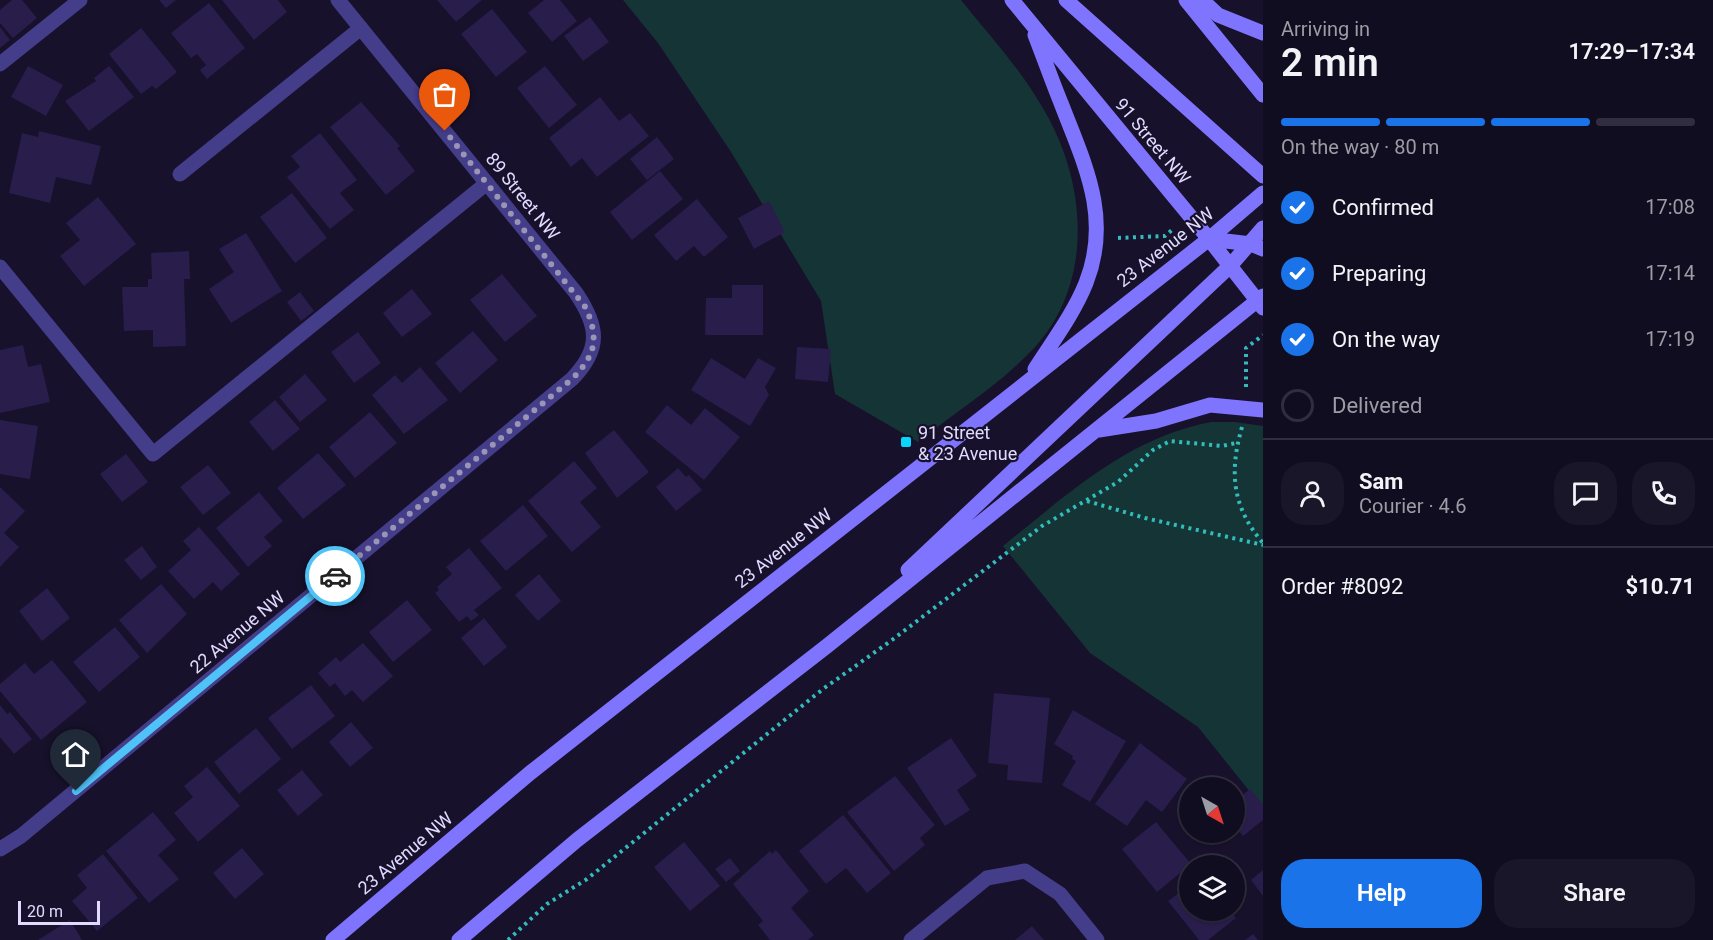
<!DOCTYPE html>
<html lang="en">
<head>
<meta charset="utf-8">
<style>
  body { margin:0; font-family:Roboto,sans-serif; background:#1a1629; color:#f1f3f6; height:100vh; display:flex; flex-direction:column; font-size:22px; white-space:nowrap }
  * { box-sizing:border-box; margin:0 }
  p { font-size:20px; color:#9c9ca5 }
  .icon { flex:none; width:33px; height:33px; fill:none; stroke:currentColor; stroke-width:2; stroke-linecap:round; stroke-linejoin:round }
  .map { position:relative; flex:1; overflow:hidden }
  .side { display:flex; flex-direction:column; background:#110d20; width:450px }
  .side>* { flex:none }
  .needle { width:39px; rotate:141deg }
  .buttons { position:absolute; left:1179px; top:777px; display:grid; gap:12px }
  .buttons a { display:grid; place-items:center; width:66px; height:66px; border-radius:50%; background:#110d20; box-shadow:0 2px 4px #0004,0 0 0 2px #302d3e; font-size:30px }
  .scale { position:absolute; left:18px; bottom:15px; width:82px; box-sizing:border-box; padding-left:6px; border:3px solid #e1dbff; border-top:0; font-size:16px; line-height:21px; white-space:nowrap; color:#e1dbff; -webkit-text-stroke:4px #17112b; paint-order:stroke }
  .pin { position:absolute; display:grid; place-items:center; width:51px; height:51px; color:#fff; margin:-62px -26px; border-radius:50% 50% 50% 0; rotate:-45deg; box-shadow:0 0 6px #0007 }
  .pin .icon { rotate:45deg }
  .courier { position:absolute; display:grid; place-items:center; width:60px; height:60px; margin:-30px; border:4px solid #4fc3f7; border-radius:50%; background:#fff; color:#222; box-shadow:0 2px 8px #0007 }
  .summary em { font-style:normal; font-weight:600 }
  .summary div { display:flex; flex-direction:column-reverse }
  .summary { display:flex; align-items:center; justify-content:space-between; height:102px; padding:0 18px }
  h1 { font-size:39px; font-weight:600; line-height:45px }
  .bar { display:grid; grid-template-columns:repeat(4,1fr); gap:9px 6px; align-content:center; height:72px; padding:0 18px }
  .bar i { height:8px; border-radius:4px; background:#302d3e }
  .bar .selected { background:#1a73e8 }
  .bar p { grid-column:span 4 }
  .line { display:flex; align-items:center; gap:15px; padding:0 18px; border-top:2px solid #302d3e }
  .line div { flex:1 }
  .round { display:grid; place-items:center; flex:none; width:63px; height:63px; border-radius:24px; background:#1a1629 }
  ol { padding:0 18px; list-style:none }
  li { display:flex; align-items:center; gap:18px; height:66px }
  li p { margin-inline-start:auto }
  li .icon { padding:6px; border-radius:50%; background:#1a73e8; color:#fff; stroke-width:4 }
  li:last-child { color:#9c9ca5 }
  li i { width:33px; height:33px; border:3px solid #302d3e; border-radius:50% }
  .cta { display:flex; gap:12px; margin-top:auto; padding:12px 18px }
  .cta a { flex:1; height:69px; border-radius:24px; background:#1a73e8; color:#fff; font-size:24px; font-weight:600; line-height:69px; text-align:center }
  .cta a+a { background:#1a1629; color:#f1f3f6 }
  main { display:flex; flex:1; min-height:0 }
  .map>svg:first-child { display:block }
  .green { fill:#143435 }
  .building { fill:#291d4c }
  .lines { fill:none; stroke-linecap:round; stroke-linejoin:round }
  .path { stroke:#32bcbb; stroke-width:4; stroke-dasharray:3 4.5; stroke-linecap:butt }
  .service { stroke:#443d89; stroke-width:15 }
  .minor { stroke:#443d89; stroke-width:15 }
  .secondary { stroke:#7f74fd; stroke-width:15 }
  .done { stroke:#9a94b5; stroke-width:6; stroke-dasharray:0 10.8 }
  .route { stroke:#4fc3f7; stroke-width:8 }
  .poi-dot { fill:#0ad6fc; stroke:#17112b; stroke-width:2 }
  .labels { text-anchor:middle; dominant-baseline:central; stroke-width:4.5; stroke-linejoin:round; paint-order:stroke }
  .street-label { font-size:18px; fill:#e1dbff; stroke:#17112b }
  .poi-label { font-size:18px; fill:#e1dbff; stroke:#17112b; text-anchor:start }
</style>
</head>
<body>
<main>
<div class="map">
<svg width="1263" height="940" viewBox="0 0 1263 940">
  <rect width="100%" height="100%" fill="#17112b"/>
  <path class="green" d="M623,0h338c27,34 58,67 80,105 45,72 55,175 -6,242 -33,36 -78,64 -117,95l-83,-48 -14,-93 -90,-149 -73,-109z
    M1211,422h24l28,4v382l-65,-81 -108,-74 -87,-107c65,-52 124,-108 208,-124z"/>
  <path class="building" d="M12,0h10l15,18 -24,20 -13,-15v-13z
    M159,0h17l-10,8z
    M222,0h56l9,12 -33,28z
    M437,0h45l-26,22z
    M544,0h16l17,21 -25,21 -24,-29z
    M209,3l36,45 -38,31 -7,-9 6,-5 -9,-11 -6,4 -20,-25z
    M492,9l35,43 -31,25 -35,-43z
    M590,17l19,25 -26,19 -19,-25z
    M0,27l10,13 -10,8z
    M141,28l36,44 -21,17 -4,-3 -11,8 -32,-40z
    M28,66l35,19 -17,31 -35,-19z
    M109,66l25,31 -45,34 -24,-30 31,-20 -2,-3z
    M545,66l32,39 -28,23 -32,-40z
    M600,97l19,24 11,-8 19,23 -52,41 -15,-19 -11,9 -22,-29z
    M361,102l39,44 -3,2 18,23 -29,24 -56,-68z
    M39,131l62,15 -10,39 -35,-8 -6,26 -41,-10 13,-60 16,4z
    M320,133l37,47 -17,13 14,17 -24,19 -43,-52 13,-10 -9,-11z
    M657,137l17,22 -27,21 -17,-21z
    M660,171l23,28 -51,41 -22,-28z
    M292,193l35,45 -32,25 -35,-46z
    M98,197l38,47 -52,42 -24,-30 20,-16 -14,-17z
    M697,199l31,38 -24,20 -10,-11 -18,15 -22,-26z
    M769,201l16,31 -31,17 -16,-31z
    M246,233l36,58 -51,32 -22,-34 25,-17 -15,-23z
    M189,251l1,28h-6l2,67 -33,1v-17l-29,1 -2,-44h26v-8h4l-1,-26z
    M502,274l35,42 -32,26 -35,-42z
    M732,285h31v50h-58l1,-37h26z
    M412,289l20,25 -30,23 -19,-24z
    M300,292l14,19 -13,10 -14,-19z
    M473,331l25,29 -38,33 -25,-30z
    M358,332l23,31 -27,20 -23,-31z
    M23,345l5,22 13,-3 9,38 -50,11v-63z
    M797,347l34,2 -3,33 -33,-3z
    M711,358l34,21 13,-21 18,10 -11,19 4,8 -19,31 -59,-36z
    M420,367l28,33 -44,34 -32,-39 23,-20 7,8z
    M305,374l22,26 -27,22 -21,-25z
    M275,400l25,29 -27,22 -24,-29z
    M667,405l24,20 14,-17 35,29 -36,43 -59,-48z
    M370,412l27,31 -42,35 -26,-31z
    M0,420l38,6 -8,53 -30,-5z
    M614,430l35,42 -32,26 -32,-45z
    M318,453l28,32 -43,34 -26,-31z
    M126,454l22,28 -26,20 -22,-28z
    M574,461l23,27 -17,14 21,25 -29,25 -44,-51z
    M208,465l23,28 -28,22 -23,-28z
    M678,468l8,9 3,-2 13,15 -26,21 -20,-24z
    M0,487l25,24 -21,22 15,14 -19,20z
    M259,492l24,29 -19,16 8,9 -24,21 -32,-39z
    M523,505l25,31 -42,35 -26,-30z
    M199,527l41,47 -19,17 -8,-9 -19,17 -26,-28 23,-21 -8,-9z
    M142,546l15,21 -16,13 -17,-20z
    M469,548l33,40 -28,22 5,5 -8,6 -4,-5 -8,6 -24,-29 4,-3 -2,-3 15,-13 -6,-7z
    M539,574l22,27 -23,20 -23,-26z
    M161,584l26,30 -40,39 -28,-33z
    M47,588l23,30 -28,23 -23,-30z
    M407,600l25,30 -39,32 -24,-30z
    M484,618l23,29 -23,19 -23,-28z
    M115,627l25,30 -41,35 -26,-30z
    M363,643l30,33 -30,26 -11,-12 -7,6 -10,-13 -5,4 -12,-14 18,-16 4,5z
    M52,660l35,42 -46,38 -41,-49v-7l25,-21 9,11z
    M311,685l24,31 -43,33 -24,-31z
    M994,693l56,5 -8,85 -35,-3 1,-15 -20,-2z
    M0,705l7,9 3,-2 22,27 -18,15 -14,-17z
    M1073,710l53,31 -36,61 -28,-17 14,-24 -4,-2 1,-3 -19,-12z
    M351,722l22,26 -23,19 -21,-25z
    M256,728l25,31 -42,35 -25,-32z
    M951,738l26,38 -20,14 13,20 -25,16 -38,-58z
    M1140,743l47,36 -25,33 -16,-12 -19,26 -32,-22z
    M207,767l33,39 -42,36 -24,-29 19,-16 -9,-11z
    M302,770l21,25 -25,21 -21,-26z
    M895,776l40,49 -15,13 5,7 -31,26 -47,-59z
    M1250,789l13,16v15l-20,16 -9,-10v-24z
    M153,812l23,28 -18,15 21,24 -30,24 -43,-52z
    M843,815l48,58 -24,20 -21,-25 -20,16 -27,-33z
    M1156,822l35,42 -34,28 -35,-43z
    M684,842l36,44 -30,25 -36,-44z
    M242,848l22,26 -29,25 -22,-26z
    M776,850l33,41 -18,17 23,27 -6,5h-38l-12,-15 5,-4 -30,-37 37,-33 2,3z
    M103,854l35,44 -41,33 -25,-30 15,-13 -10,-13z
    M730,858l10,13 -14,11 -11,-13z
    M1263,870v26l-12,-16z
    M1190,885v25h40l6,8 -28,22h-9l-31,-39z
    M70,920l12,20h-44z
    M1032,926l12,14h-29z
    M1253,934l5,6h-13z"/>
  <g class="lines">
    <path class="path" d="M1118,238l47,-2 8,-7
      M1246,387v-39l17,-13
      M1242,427c-13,45 -10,80 21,116
      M1087,501l58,17 118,27
      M508,940l39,-36 40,-25 236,-190 69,-49 150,-114 76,-44 35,-32 17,-9 52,5 14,-3"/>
    <path class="service" d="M0,64l80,-64
      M0,267l153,187 334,-271"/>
    <path class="minor" d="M180,174l181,-146
      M0,849l21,-13 551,-457c29,-30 27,-52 4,-86l-238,-293
      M911,940l76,-62 38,-7 35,23 37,46"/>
    <path class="secondary" d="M1012,0l197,239 54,69
      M1066,0l197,176
      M1186,0l77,95
      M1202,0l16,15 45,18
      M1209,239l42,5 12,5
      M1035,369c18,-28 39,-56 51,-86 26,-66 -2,-120 -25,-180 -9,-22 -17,-45 -26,-68
      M1099,430l57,-9 54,-16 53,5
      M908,570l322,-304 33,-38
      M333,940l197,-167 679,-534 54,-46
      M459,940l118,-100 250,-194 436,-350"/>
  </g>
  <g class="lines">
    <path class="done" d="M335,576l237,-197c24,-24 27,-40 14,-71l-141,-177"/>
    <path class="route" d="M76,791l259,-215"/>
  </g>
  <rect class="poi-dot" x="900" y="436" width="12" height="12" rx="3"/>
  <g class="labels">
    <g class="street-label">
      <text transform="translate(1153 141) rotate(50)">91 Street NW</text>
      <text transform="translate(523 196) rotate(51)">89 Street NW</text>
      <text transform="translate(1165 247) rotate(-38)">23 Avenue NW</text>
      <text transform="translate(783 548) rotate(-38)">23 Avenue NW</text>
      <text transform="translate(237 632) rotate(-40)">22 Avenue NW</text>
      <text transform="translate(405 853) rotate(-40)">23 Avenue NW</text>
    </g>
    <g class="poi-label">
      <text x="918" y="432">91 Street<tspan x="918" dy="21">&amp; 23 Avenue</tspan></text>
    </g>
  </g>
</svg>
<div class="buttons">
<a><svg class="needle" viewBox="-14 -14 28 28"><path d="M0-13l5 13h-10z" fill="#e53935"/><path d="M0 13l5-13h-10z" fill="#9c9ca5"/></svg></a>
<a><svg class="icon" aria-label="layers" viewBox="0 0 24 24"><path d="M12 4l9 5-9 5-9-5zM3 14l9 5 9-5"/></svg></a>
</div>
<div class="scale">20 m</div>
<div class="pin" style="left:445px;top:131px;background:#ea580c"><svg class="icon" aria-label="bag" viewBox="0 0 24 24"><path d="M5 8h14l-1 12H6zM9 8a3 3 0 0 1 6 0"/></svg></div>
<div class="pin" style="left:76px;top:791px;background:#1f2937"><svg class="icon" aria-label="home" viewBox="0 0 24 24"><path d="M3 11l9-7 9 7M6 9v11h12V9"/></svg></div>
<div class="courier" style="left:335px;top:576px"><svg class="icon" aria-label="car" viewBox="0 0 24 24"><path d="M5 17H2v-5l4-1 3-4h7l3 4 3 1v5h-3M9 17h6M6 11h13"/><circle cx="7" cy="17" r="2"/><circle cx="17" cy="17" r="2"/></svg></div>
</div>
<section class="side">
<div class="summary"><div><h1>2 min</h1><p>Arriving in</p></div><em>17:29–17:34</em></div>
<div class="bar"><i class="selected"></i><i class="selected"></i><i class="selected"></i><i></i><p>On the way · 80 m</p></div>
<ol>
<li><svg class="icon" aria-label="check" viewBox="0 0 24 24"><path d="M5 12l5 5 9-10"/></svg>Confirmed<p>17:08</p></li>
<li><svg class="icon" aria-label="check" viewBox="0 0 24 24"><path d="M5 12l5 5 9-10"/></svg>Preparing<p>17:14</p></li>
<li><svg class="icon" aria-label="check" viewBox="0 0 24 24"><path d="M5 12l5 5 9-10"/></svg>On the way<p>17:19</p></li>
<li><i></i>Delivered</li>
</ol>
<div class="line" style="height:108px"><a class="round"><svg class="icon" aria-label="person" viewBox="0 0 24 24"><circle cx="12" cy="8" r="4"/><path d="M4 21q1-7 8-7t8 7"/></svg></a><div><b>Sam</b><p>Courier · 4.6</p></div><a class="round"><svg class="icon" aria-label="chat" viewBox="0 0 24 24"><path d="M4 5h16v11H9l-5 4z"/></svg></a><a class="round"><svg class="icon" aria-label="phone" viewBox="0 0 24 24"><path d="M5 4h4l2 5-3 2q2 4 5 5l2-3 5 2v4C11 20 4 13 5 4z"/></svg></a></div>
<div class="line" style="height:78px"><div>Order #8092</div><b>$10.71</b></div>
<div class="cta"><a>Help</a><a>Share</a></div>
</section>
</main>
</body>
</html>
